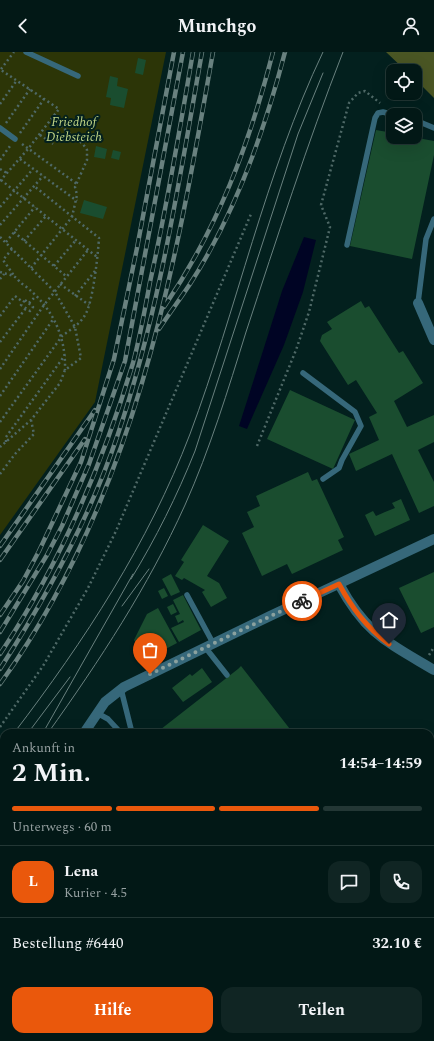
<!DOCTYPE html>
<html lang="de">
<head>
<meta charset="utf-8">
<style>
  body { margin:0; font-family:Spectral,serif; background:#102523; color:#f1f3f6; height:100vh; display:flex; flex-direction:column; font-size:15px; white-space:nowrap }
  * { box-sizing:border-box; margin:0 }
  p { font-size:13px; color:#96a0a1 }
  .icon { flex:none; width:22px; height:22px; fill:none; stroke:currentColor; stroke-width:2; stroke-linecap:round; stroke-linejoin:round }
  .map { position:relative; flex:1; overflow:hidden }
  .details { position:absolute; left:0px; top:677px; width:434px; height:312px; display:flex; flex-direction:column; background:#021816; border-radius:12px 12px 0 0; box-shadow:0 4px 16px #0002,0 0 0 1px #233735 }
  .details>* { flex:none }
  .controls { position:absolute; left:386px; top:12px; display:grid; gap:8px }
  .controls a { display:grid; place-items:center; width:36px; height:36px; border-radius:8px; background:#021816; box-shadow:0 4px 16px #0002,0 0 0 1px #233735; font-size:20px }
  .pin { position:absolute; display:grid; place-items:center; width:34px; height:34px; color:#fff; margin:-41px -17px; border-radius:50% 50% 50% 0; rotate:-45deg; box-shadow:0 0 4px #0007 }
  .pin .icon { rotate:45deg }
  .courier { position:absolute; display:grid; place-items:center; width:40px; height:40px; margin:-20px; border:3px solid #ea580c; border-radius:50%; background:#fff; color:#222; box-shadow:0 1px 5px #0007 }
  .head em { font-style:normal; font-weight:700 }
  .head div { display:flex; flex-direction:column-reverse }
  .head { display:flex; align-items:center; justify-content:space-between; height:68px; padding:0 12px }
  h1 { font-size:26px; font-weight:700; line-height:30px }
  .bar { display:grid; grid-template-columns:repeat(4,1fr); gap:6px 4px; align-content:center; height:48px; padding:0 12px }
  .bar i { height:5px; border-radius:3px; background:#233735 }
  .bar .selected { background:#ea580c }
  .bar p { grid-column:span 4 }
  .line { display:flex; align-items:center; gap:10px; padding:0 12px; border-top:1px solid #233735 }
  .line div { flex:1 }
  .round { display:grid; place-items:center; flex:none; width:42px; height:42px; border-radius:12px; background:#102523 }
  .action { display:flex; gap:8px; margin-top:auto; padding:8px 12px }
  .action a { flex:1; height:46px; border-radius:12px; background:#ea580c; color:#fff; font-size:16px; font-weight:700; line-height:46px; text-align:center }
  .action a+a { background:#102523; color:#f1f3f6 }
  header { display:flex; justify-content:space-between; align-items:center; height:52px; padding:0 12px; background:#021816; font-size:18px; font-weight:700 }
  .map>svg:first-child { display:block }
  .green { fill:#2c3507 }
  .forest { fill:#4a5624 }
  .water { fill:#000424 }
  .building { fill:#1a4d2f }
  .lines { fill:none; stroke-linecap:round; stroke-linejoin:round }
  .path { stroke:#4f6967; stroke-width:2.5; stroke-dasharray:2 3; stroke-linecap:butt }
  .service { stroke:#36687a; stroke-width:5.5 }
  .minor { stroke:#36687a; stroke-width:10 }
  .tram { stroke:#69817f; stroke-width:1 }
  .rail-casing { stroke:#69817f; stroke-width:4.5 }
  .rail { stroke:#03201e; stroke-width:3; stroke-dasharray:9; stroke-linecap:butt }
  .done { stroke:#8aa19f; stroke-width:4; stroke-dasharray:0 7.2 }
  .route { stroke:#ea580c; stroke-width:5 }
  .labels { text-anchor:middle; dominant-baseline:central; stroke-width:4; stroke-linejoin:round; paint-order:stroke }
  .park-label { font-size:13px; font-style:italic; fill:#bfd384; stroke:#03201e }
</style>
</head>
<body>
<header><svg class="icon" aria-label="back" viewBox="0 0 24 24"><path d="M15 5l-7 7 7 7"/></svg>Munchgo<svg class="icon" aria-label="person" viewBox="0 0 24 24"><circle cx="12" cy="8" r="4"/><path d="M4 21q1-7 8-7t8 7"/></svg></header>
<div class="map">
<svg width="434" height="989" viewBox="0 0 434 989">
  <rect width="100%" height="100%" fill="#03201e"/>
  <path class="green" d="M0,0h166l-71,350 -95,133z"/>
  <path class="forest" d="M386,0h48v46l-19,-19v-8h-9z"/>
  <path class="water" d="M304,185l12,3 -13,52 -19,53 -37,84 -8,-3 43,-135z"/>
  <path class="building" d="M138,6l8,2 -3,15 -8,-2z
    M110,24l8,2 -1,8 11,3 -4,19 -14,-3 1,-7 -5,-1z
    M376,78l17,3v4h19l22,4v14l-22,104 -62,-13z
    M96,94l11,3 -2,10 -11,-2z
    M113,98l8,2 -2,8 -8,-2z
    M84,148l23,7 -4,12 -23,-6z
    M361,249l4,7 4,-2 30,47 4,-2 20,32 -29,18 13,26 27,-12v27l-16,8 16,32v24l-15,7 -27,-59 -36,17 -7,-17 30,-14 -10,-23 8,-4 -21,-33 -8,5 -28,-44 2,-6 10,-6 -5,-7z
    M290,338l65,30 -22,49 -66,-30z
    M308,420l4,9 5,-2 27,58 -6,3 5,10 -51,24 -5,-10 -25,12 -20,-43 12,-6 -7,-15 13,-6 -4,-10z
    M401,447l9,21 -35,16 -10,-21 8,-4 3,5 9,-4 10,-4 -3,-5z
    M203,473l26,16 -22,35 12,7 8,15 -16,9 -9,-15 3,-2 -21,-12 -2,2 -7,-4 9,-14 -3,-2z
    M434,520v55l-13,6 -22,-45z
    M171,522l9,18 -9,4 -9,-17z
    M164,536l4,8 -6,3 -4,-8z
    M183,543l18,35 -22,12 -8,-14 13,-6 -1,-2 -5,3 -3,-7 5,-2 -7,-14z
    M173,552l4,8 -6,3 -4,-8z
    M158,556l19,35 -32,17 -11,-20 13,-26z
    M241,614l52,67h-137l82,-64z
    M202,616l10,14 -29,20 -11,-14 18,-14 2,2z
    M430,779l4,5v62l-4,3z
    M161,985h159l5,4h-167z"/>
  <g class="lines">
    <path class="path" d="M1,17l13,-17
      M0,52l17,-24
      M6,71l24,-34
      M20,81l24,-34
      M40,83l13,9
      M22,92l55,40
      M20,107l57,42
      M0,108l10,-14
      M0,117l7,4
      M1,128l96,77
      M0,129l28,-32 31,-40 -58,-39
      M0,155l33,-38
      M0,173l43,-49
      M14,180l53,45
      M0,185l55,55 20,35 6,31 -16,12 -5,13 -29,37 -31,27
      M24,189l22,-25
      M6,190l29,-35
      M12,197l-9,11 12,17
      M54,214l22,-26
      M31,216l41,-51 5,-22 -2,-8 12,-27v-10l-4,-6 -31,-25
      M0,220c5,2 10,2 15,5 3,2 5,6 9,8 28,22 42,50 41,85
      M0,227l4,-5
      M60,232l29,21
      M75,244l20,-25
      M25,248l8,7 -3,4 -9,-6z
      M29,251l7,-7
      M0,264l15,-20 8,6
      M0,290l26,-34
      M0,317l44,-64 44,-55
      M0,344l54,-78
      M0,370l62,-86c8,-6 18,-12 23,-21 8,-12 13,-61 14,-77l-65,-52
      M6,390v-5l59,-82
      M257,394l39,-96 13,-38 21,-85 -9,-22 28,-102 9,-10 7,-2 15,12
      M0,422l15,-20 19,-20 -3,-14
      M429,603l5,-8
      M0,675l43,-61 45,-78 28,-57 135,-317"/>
    <path class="service" d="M26,0l52,24
      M415,68l19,8
      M0,76l15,11
      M347,193l28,-127 3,-5 5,-1 11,3
      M418,251l8,-64 8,-20
      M303,321l52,39 6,14 -19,34 -3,8 -16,11
      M187,543l26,48
      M205,595l22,28
      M121,637l11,44
      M97,661l11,6 13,14
      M373,985l6,4
      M45,989l1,-4"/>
    <path class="minor" d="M418,251l16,37
      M339,532c27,50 48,58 95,86
      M84,681l21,-31 19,-15 146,-71 164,-77
      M0,817l4,-6"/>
    <path class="tram" d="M131,527c25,-41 46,-83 64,-128l103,-317 25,-61
      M122,554l27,-37
      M44,679l89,-157
      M14,681c71,-93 134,-189 176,-299 47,-126 75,-260 133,-382
      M28,681l42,-56
      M48,681c52,-73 100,-146 137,-228 25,-56 43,-115 61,-173 31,-94 61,-188 97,-280
      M0,699l4,-5
      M0,720l4,-6
      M0,748l4,-6"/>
    <g class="rail-casing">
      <path id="rail" d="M164,255c54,-79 85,-162 109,-255
        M159,277c10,-15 21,-30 31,-45 45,-70 74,-151 95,-232
        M0,494l95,-136
        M0,508l85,-121
        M0,563l23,-34 16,-30 42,-89 33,-103 23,-111 37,-196
        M0,580l47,-77 15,-29 27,-62 36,-103 58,-309
        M0,602c60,-90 102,-188 133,-291 7,-26 12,-54 17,-81 17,-76 30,-153 43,-230
        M0,617c47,-73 89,-149 117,-232 42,-124 62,-256 85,-385
        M0,632c135,-187 174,-410 213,-632"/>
    </g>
    <use href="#rail" class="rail"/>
  </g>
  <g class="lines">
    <path class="done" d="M150,622l152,-73"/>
    <path class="route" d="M302,549l37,-17c13,24 27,43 50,60"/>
  </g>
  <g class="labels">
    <g class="park-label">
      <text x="74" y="70">Friedhof<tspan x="74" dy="15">Diebsteich</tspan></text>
    </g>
  </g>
</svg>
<div class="controls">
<a><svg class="icon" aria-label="locate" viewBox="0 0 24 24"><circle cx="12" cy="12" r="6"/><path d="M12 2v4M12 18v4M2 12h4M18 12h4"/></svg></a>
<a><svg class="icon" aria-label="layers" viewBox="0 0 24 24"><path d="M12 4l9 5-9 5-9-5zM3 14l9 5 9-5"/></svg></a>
</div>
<div class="pin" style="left:150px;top:622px;background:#ea580c"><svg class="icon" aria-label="bag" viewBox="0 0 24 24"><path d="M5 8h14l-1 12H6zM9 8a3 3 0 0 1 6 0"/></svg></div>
<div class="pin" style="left:389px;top:592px;background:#1f2937"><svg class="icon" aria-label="home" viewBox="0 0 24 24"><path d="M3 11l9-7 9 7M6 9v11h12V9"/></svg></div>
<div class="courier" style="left:302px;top:549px"><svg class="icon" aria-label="bike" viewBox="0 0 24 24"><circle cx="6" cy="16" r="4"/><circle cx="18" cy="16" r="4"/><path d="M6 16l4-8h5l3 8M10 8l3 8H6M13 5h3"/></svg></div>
<section class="details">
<div class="head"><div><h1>2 Min.</h1><p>Ankunft in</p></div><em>14:54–14:59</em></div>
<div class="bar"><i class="selected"></i><i class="selected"></i><i class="selected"></i><i></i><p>Unterwegs · 60 m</p></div>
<div class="line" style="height:72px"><b class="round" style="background:#ea580c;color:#fff">L</b><div><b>Lena</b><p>Kurier · 4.5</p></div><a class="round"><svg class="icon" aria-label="chat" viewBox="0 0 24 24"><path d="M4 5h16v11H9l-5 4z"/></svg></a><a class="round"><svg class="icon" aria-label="phone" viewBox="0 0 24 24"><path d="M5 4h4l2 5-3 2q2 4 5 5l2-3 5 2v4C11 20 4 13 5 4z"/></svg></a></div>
<div class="line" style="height:52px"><div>Bestellung #6440</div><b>32.10 €</b></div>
<div class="action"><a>Hilfe</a><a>Teilen</a></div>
</section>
</div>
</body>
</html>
